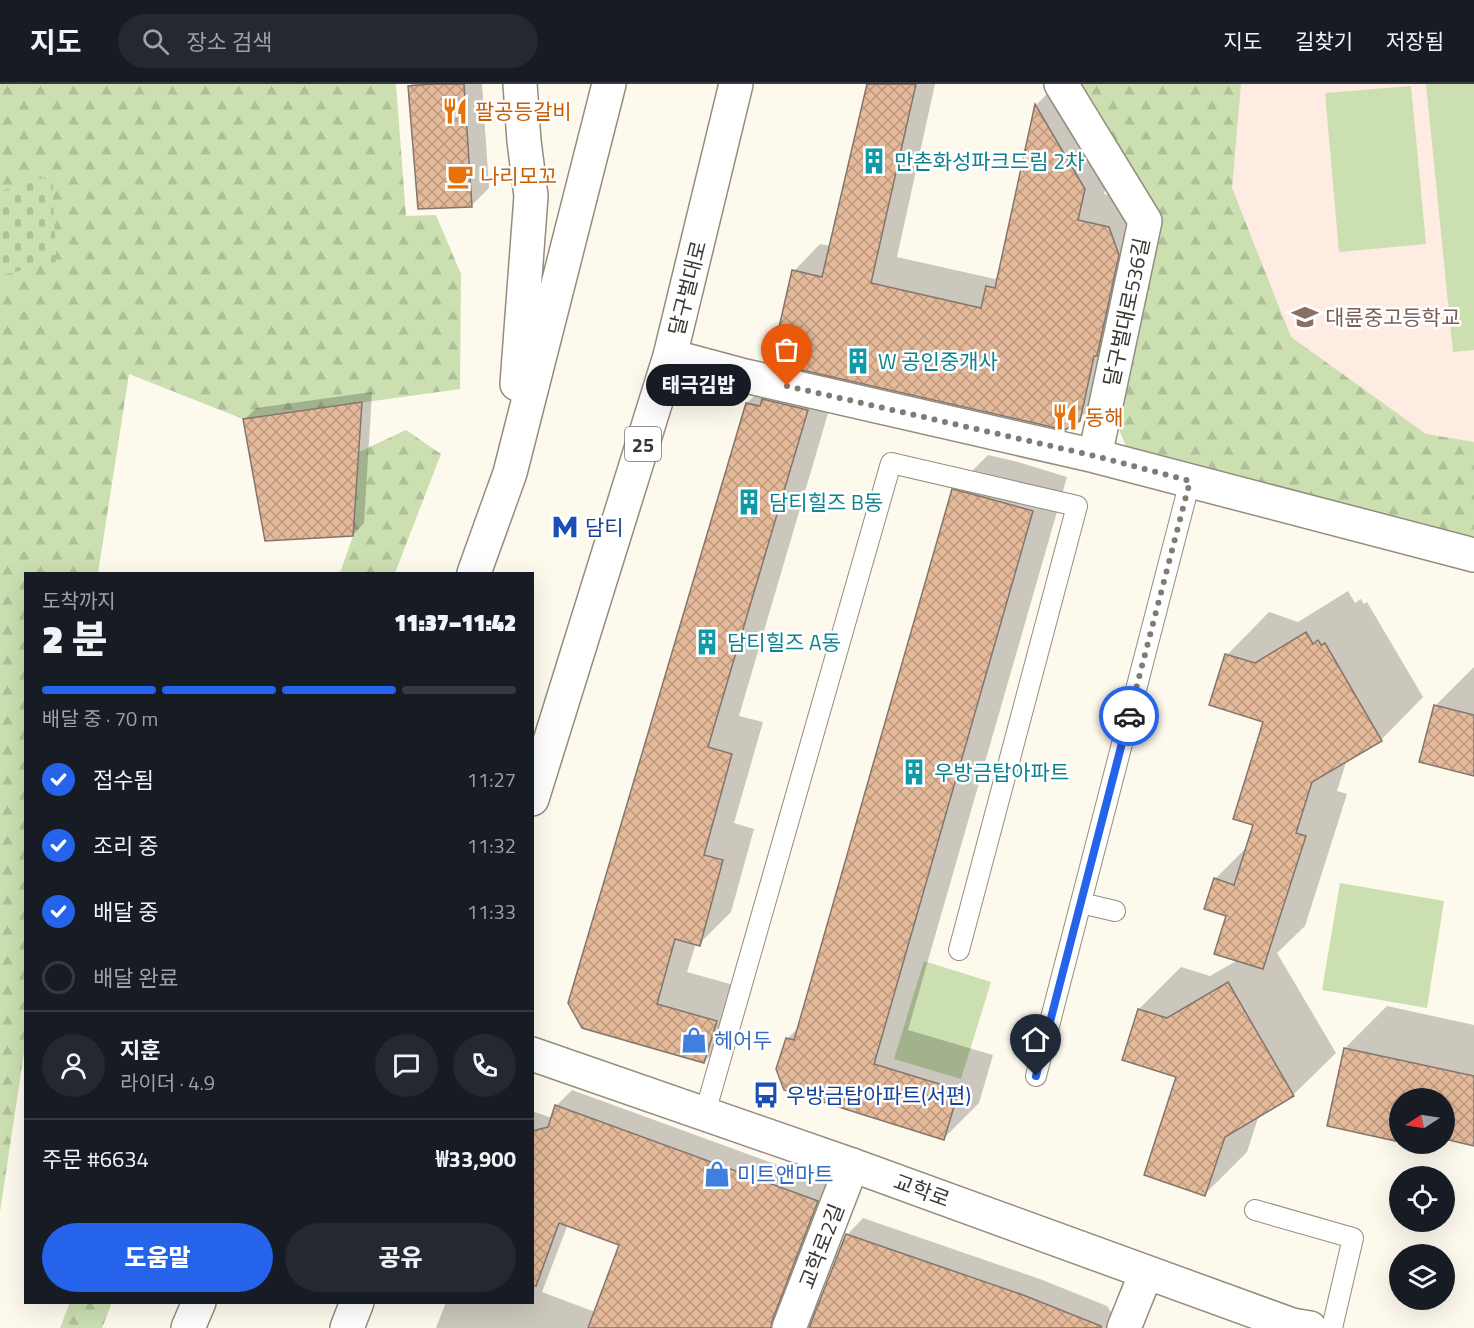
<!DOCTYPE html>
<html lang="ko">
<head>
<meta charset="utf-8">
<style>
  body { margin:0; font-family:"Titillium Web","Noto Sans KR",sans-serif; background:#242831; color:#f1f3f6; height:100vh; display:flex; flex-direction:column; font-size:22px; white-space:nowrap }
  * { box-sizing:border-box; margin:0 }
  p { font-size:20px; color:#9ea1a6 }
  .icon { flex:none; width:33px; height:33px; fill:none; stroke:currentColor; stroke-width:2; stroke-linecap:round; stroke-linejoin:round }
  .map { position:relative; flex:1; overflow:hidden }
  .sheet { position:absolute; left:24px; top:488px; width:510px; height:732px; display:flex; flex-direction:column; background:#171b24; border-radius:0px; box-shadow:0 6px 24px #0002 }
  .sheet>* { flex:none }
  .needle { width:39px; rotate:258deg }
  .buttons { position:absolute; left:1389px; top:1004px; display:grid; gap:12px }
  .buttons a { display:grid; place-items:center; width:66px; height:66px; border-radius:50%; background:#171b24; box-shadow:0 6px 24px #0002; font-size:30px }
  .pin { position:absolute; display:grid; place-items:center; width:51px; height:51px; color:#fff; margin:-62px -26px; border-radius:50% 50% 50% 0; rotate:-45deg; box-shadow:0 0 6px #0007 }
  .pin .icon { rotate:45deg }
  .courier { position:absolute; display:grid; place-items:center; width:60px; height:60px; margin:-30px; border:4px solid #2563eb; border-radius:50%; background:#fff; color:#222; box-shadow:0 2px 8px #0007 }
  .bubble { position:absolute; height:42px; border-radius:21px; background:#171b24; box-shadow:0 6px 24px #0002; font-size:20px; font-weight:800; line-height:42px; text-align:center }
  .overview em { font-style:normal; font-weight:800 }
  .overview div { display:flex; flex-direction:column-reverse }
  .overview { display:flex; align-items:center; justify-content:space-between; height:102px; padding:0 18px }
  h1 { font-size:39px; font-weight:800; line-height:45px }
  .bar { display:grid; grid-template-columns:repeat(4,1fr); gap:9px 6px; align-content:center; height:72px; padding:0 18px }
  .bar i { height:8px; border-radius:4px; background:#363941 }
  .bar .active { background:#2563eb }
  .bar p { grid-column:span 4 }
  .line { display:flex; align-items:center; gap:15px; padding:0 18px; border-top:2px solid #363941 }
  .line div { flex:1 }
  .round { display:grid; place-items:center; flex:none; width:63px; height:63px; border-radius:32px; background:#242831 }
  ol { padding:0 18px; list-style:none }
  li { display:flex; align-items:center; gap:18px; height:66px }
  li p { margin-inline-start:auto }
  li .icon { padding:6px; border-radius:50%; background:#2563eb; color:#fff; stroke-width:4 }
  li:last-child { color:#9ea1a6 }
  li i { width:33px; height:33px; border:3px solid #363941; border-radius:50% }
  .button { display:flex; gap:12px; margin-top:auto; padding:12px 18px }
  .button a { flex:1; height:69px; border-radius:36px; background:#2563eb; color:#fff; font-size:24px; font-weight:800; line-height:69px; text-align:center }
  .button a+a { background:#242831; color:#f1f3f6 }
  header { display:flex; align-items:center; gap:36px; box-sizing:border-box; height:84px; padding:0 30px; background:#171b24; border-bottom:2px solid #363941 }
  header strong { font-size:28px }
  nav { display:flex; gap:33px; margin-inline-start:auto; font-size:21px }
  .search { width:420px; height:54px; background:#242831; display:flex; align-items:center; gap:15px; box-sizing:border-box; padding:0 21px; border-radius:33px; color:#9ea1a6; font-size:22px }
  .map>svg:first-child { display:block }
  .education { fill:#feebe2 }
  .forest { fill:url(#forest-firs) }
  .cemetery { fill:url(#cemetery-stones) }
  .park { fill:#cbdfb1 }
  .shadow { fill:#0003; fill-rule:evenodd }
  .building { fill:url(#building-cross-hatch); stroke:#83766d; stroke-width:1.5 }
  .lines { fill:none; stroke-linecap:round; stroke-linejoin:round }
  .lane-casing { stroke:#938d7f; stroke-width:22 }
  .street-casing { stroke:#938d7f; stroke-width:36 }
  .secondary-casing { stroke:#938d7f; stroke-width:36 }
  .primary-casing { stroke:#938d7f; stroke-width:36 }
  .lane { stroke:#fff; stroke-width:20 }
  .street { stroke:#fff; stroke-width:33 }
  .secondary { stroke:#fff; stroke-width:33 }
  .primary { stroke:#fff; stroke-width:33 }
  .done { stroke:#7f7c73; stroke-width:6; stroke-dasharray:0 10.8 }
  .route { stroke:#2563eb; stroke-width:8 }
  .labels { text-anchor:middle; dominant-baseline:central; stroke-width:5; stroke-linejoin:round; paint-order:stroke }
  .shield { fill:#fff; stroke:#767470; stroke-width:1.5 }
  .shield-label { font-size:20px; font-weight:bold; fill:#3b3832 }
  .food-label { font-size:21px; fill:#c56008; stroke:#fff; text-anchor:start }
  .culture-label { font-size:21px; fill:#0d838f; stroke:#fff; text-anchor:start }
  .street-label { font-size:21px; fill:#3b3832; stroke:#fff }
  .education-label { font-size:21px; fill:#785e54; stroke:#fff; text-anchor:start }
  .transit-label { font-size:21px; fill:#164399; stroke:#fff; text-anchor:start }
  .shop-label { font-size:21px; fill:#366cbe; stroke:#fff; text-anchor:start }
</style>
</head>
<body>
<header>
<strong>지도</strong>
<div class="search"><svg class="icon" aria-label="search" viewBox="0 0 24 24"><circle cx="10" cy="10" r="6"/><path d="M15 15l6 6"/></svg>장소 검색</div>
<nav><a>지도</a><a>길찾기</a><a>저장됨</a></nav>
</header>
<div class="map">
<svg width="1474" height="1244" viewBox="0 0 1474 1244">
  <defs>
    <pattern id="forest-firs" width="22" height="20" patternUnits="userSpaceOnUse" patternTransform="scale(1.5)"><rect width="22" height="20" fill="#cbdfb1"/><path d="M5 1l3.5 6h-7zM16 11l3.5 6h-7z" fill="#afc099"/></pattern>
    <pattern id="cemetery-stones" width="16" height="16" patternUnits="userSpaceOnUse" patternTransform="scale(1.5)"><rect width="16" height="16" fill="#cbdfb1"/><path d="M2 7V4a2 2 0 0 1 4 0v3zM10 15v-3a2 2 0 0 1 4 0v3z" fill="#afc099"/></pattern>
    <pattern id="building-cross-hatch" width="8" height="8" patternUnits="userSpaceOnUse" patternTransform="scale(1.5)"><rect width="8" height="8" fill="#e5ba9a"/><path d="M0 0l8 8M0 8l8-8" fill="none" stroke="#bb987e"/></pattern>
  </defs>
  <rect width="100%" height="100%" fill="#fef9ed"/>
  <path class="education" d="M1076,0h398v454l-315,-321z"/>
  <path class="forest" d="M0,0h396l10,132 30,-1 25,59 -1,115 -217,30 -114,-45 -31,199h-72l-1,473 -25,166z
    M1076,0h165l-9,104 59,149 135,97 48,8v96l-347,-89 -13,-32 45,-200z
    M406,346l35,24 -46,119h-55l13,-37 6,-84z
    M70,1218h42l-10,26h-42z"/>
  <path class="cemetery" d="M52,91l4,87 -54,13 -2,-7v-77z"/>
  <path class="park" d="M1426,0h48v266l-21,2z
    M1411,2l15,158 -87,8 -14,-159z
    M1340,799l104,18 -17,107 -105,-18z
    M924,877l67,21 -30,97 -67,-20z"/>
  <path class="shadow" d="M412,0h70l7,104 -17,17 -62,-119z
    M869,0h66l-38,173 98,22 4,-4 37,-170 21,-21 54,78 -7,32 31,7 -29,192 -27,26 -240,-43 -100,340 24,6 -29,101 20,6 -23,83 -32,32 -3,-1 -9,29 61,17 -12,41 -32,32 -121,-35 164,-624 32,-31 10,2 7,-7 -2,-96 26,-27 11,2z
    M372,308l-8,131 -11,12 -108,-116 11,-11z
    M988,371l30,7 49,15 -159,553 85,25 -14,48 -35,35 -157,-99 13,-13 153,-536z
    M1348,507l7,12 6,-4 3,5 3,-2 56,95 -42,43 -34,19 -10,32 10,3 -42,132 -28,27 59,100 -43,42 -34,20 -12,37 -42,42 -27,-118 -39,-67 42,-42 29,9 28,-16 -10,-45 -13,-36 32,-32 7,-23 11,-103 -38,-66 42,-43 29,10z
    M1474,583v107l-39,-68z
    M1387,922l87,19v119l-30,-46 -99,-50z
    M572,1006l261,95 -37,143h-360l10,-26h86v-191l20,7 4,-12zM568,1140l53,20 -26,68 -53,-20z
    M863,1134l177,61 67,27 15,22h-311l36,-93z"/>
  <path class="building" d="M433,0h31l8,123 -54,2 -10,-123z
    M867,0h49l-45,199 110,25 5,-22 9,2 40,-184 50,85 -7,31 31,7 10,28 -22,101h-3l-14,65 -15,9 -294,-67 21,-93 30,7z
    M762,315l46,11 -100,337 24,7 -28,101 19,5 -23,86 -25,-7 -18,65 60,17 -13,42 -122,-35 -14,-25 178,-600 14,3z
    M362,318l-9,134 -88,5 -22,-122z
    M952,405l31,8 50,14 -159,553 85,26 -15,50 -160,-50 -8,-21 10,-31 8,2z
    M1306,548l7,12 5,-4 3,5 4,-2 57,98 -70,41 -16,51 10,3 -43,133 -49,-15 12,-38 -22,-7 10,-31 20,7 19,-60 -20,-6 30,-97 -54,-17 16,-51 30,9z
    M1434,621l40,10v61l-55,-14z
    M1228,898l66,114 -69,41 -20,59 -61,-21 32,-98 -54,-17 16,-51 29,9z
    M1344,964l130,28v70l-30,-7v-41h-44v44l-73,-16z
    M555,1021l263,96 -46,120 -1,7h-183l31,-83 -60,-22 -23,63 -4,-1v-154l16,-4z
    M846,1150l177,61 78,31v2h-292z"/>
  <g class="lines">
    <g class="lane-casing">
      <path id="lane" d="M1081,819l34,8
        M1036,992l154,-595
        M705,1029l186,-650 186,43 -118,444
        M1255,1126l98,28 -21,90"/>
    </g>
    <g class="street-casing">
      <path id="street" d="M1061,0l84,137 -50,235
        M670,272l71,19 354,81 379,99
        M789,1244l63,-163
        M1124,1244l22,-55"/>
    </g>
    <g class="secondary-casing">
      <path id="secondary" d="M532,970l320,111 440,160 18,3"/>
    </g>
    <g class="primary-casing">
      <path id="primary" d="M517,300l14,-188 -7,-55 -4,-57
        M474,489l36,-100 99,-389
        M532,715l138,-443 66,-272
        M188,1244l11,-26
        M347,1244l10,-26"/>
    </g>
    <use href="#lane" class="lane"/>
    <use href="#street" class="street"/>
    <use href="#secondary" class="secondary"/>
    <use href="#primary" class="primary"/>
  </g>
  <g class="lines">
    <path class="done" d="M787,302l308,70 95,25 -61,235"/>
    <path class="route" d="M1036,992l93,-360"/>
  </g>
  <defs>
    <g id="restaurant-bare" transform="scale(2.07)"><path d="M-5-6h1v4h1v-4h1v4h1v-4h1v5L-1.5 .5V6h-2V.5L-5-1ZM5-6V6H3V1.5H1.5Q1.5-4 5-6Z" fill="#e8710a" stroke="#fff" stroke-width="2.5" paint-order="stroke"/></g>
    <g id="building-bare" transform="scale(2.07)"><path d="M-4-6H4V6H1V3H-1V6H-4ZM-2.5-4.3h1.7v1.8h-1.7ZM.8-4.3h1.7v1.8H.8ZM-2.5-1h1.7V.8h-1.7ZM.8-1h1.7V.8H.8Z" fill="#0f9aa8" stroke="#fff" stroke-width="2.5" paint-order="stroke"/></g>
    <g id="cafe-bare" transform="scale(2.07)"><path d="M-5.5-4.5H6V0H3Q3 3.5 0 3.5H-2.5Q-5.5 3.5-5.5 0ZM3-3.2v2h1.7v-2ZM-6 4.5H4V6H-6Z" fill="#e8710a" stroke="#fff" stroke-width="2.5" paint-order="stroke"/></g>
    <g id="school-bare" transform="scale(2.07)"><path d="M0-5L7-2L0 1L-7-2ZM-4 1L0 2.5L4 1V4Q0 6-4 4Z" fill="#8d6e63" stroke="#fff" stroke-width="2.5" paint-order="stroke"/></g>
    <g id="metro-bare" transform="scale(2.07)"><path d="M-5.5 5V-5H-3L0 0L3-5H5.5V5H3V-.5L0 4L-3-.5V5Z" fill="#1a4fb4" stroke="#fff" stroke-width="2.5" paint-order="stroke"/></g>
    <g id="shop-bare" transform="scale(2.07)"><path d="M-5-2.5h2.3a2.7 3.5 0 0 1 5.4 0H5L5.5 6h-11ZM-1.5-2.5h3a1.5 2.3 0 0 0-3 0Z" fill="#3f7fe0" stroke="#fff" stroke-width="2.5" paint-order="stroke"/></g>
    <g id="bus-bare" transform="scale(2.07)"><path d="M-5-6H5V4H4V6H2V4H-2V6H-4V4H-5ZM-3.5-4V0h7V-4ZM-3.5 1.2v1.5H-2V1.2ZM2 1.2v1.5H3.5V1.2Z" fill="#1a4fb4" stroke="#fff" stroke-width="2.5" paint-order="stroke"/></g>
  </defs>
  <g fill-rule="evenodd">
    <use href="#restaurant-bare" x="455" y="27"/>
    <use href="#building-bare" x="874" y="77"/>
    <use href="#cafe-bare" x="460" y="92"/>
    <use href="#school-bare" x="1305" y="233"/>
    <use href="#building-bare" x="858" y="277"/>
    <use href="#restaurant-bare" x="1065" y="333"/>
    <use href="#building-bare" x="749" y="418"/>
    <use href="#metro-bare" x="565" y="443"/>
    <use href="#building-bare" x="707" y="558"/>
    <use href="#building-bare" x="914" y="688"/>
    <use href="#shop-bare" x="694" y="956"/>
    <use href="#bus-bare" x="766" y="1011"/>
    <use href="#shop-bare" x="717" y="1090"/>
  </g>
  <g class="labels">
    <rect class="shield" x="625" y="343" width="36" height="34" rx="4.5"/>
    <g class="shield-label">
      <text x="643" y="360">25</text>
    </g>
    <g class="food-label">
      <text x="475" y="27">팔공등갈비</text>
      <text x="480" y="92">나리모꼬</text>
      <text x="1085" y="333">동해</text>
    </g>
    <g class="culture-label">
      <text x="894" y="77">만촌화성파크드림 2차</text>
      <text x="878" y="277">W 공인중개사</text>
      <text x="769" y="418">담티힐즈 B동</text>
      <text x="727" y="558">담티힐즈 A동</text>
      <text x="934" y="688">우방금탑아파트</text>
    </g>
    <g class="street-label">
      <text transform="translate(687 204) rotate(-76)">달구벌대로</text>
      <text transform="translate(1126 228) rotate(-78)">달구벌대로536길</text>
      <text transform="translate(922 1106) rotate(20)">교학로</text>
      <text transform="translate(821 1162) rotate(-69)">교학로2길</text>
    </g>
    <g class="education-label">
      <text x="1325" y="233">대륜중고등학교</text>
    </g>
    <g class="transit-label">
      <text x="585" y="443">담티</text>
      <text x="786" y="1011">우방금탑아파트(서편)</text>
    </g>
    <g class="shop-label">
      <text x="714" y="956">헤어두</text>
      <text x="737" y="1090">미트앤마트</text>
    </g>
  </g>
</svg>
<div class="buttons">
<a><svg class="needle" viewBox="-14 -14 28 28"><path d="M0-13l5 13h-10z" fill="#e53935"/><path d="M0 13l5-13h-10z" fill="#9ea1a6"/></svg></a>
<a><svg class="icon" aria-label="locate" viewBox="0 0 24 24"><circle cx="12" cy="12" r="6"/><path d="M12 2v4M12 18v4M2 12h4M18 12h4"/></svg></a>
<a><svg class="icon" aria-label="layers" viewBox="0 0 24 24"><path d="M12 4l9 5-9 5-9-5zM3 14l9 5 9-5"/></svg></a>
</div>
<div class="pin" style="left:787px;top:302px;background:#ea580c"><svg class="icon" aria-label="bag" viewBox="0 0 24 24"><path d="M5 8h14l-1 12H6zM9 8a3 3 0 0 1 6 0"/></svg></div>
<div class="pin" style="left:1036px;top:992px;background:#1f2937"><svg class="icon" aria-label="home" viewBox="0 0 24 24"><path d="M3 11l9-7 9 7M6 9v11h12V9"/></svg></div>
<div class="courier" style="left:1129px;top:632px"><svg class="icon" aria-label="car" viewBox="0 0 24 24"><path d="M5 17H2v-5l4-1 3-4h7l3 4 3 1v5h-3M9 17h6M6 11h13"/><circle cx="7" cy="17" r="2"/><circle cx="17" cy="17" r="2"/></svg></div>
<div class="bubble" style="left:646px;top:280px;width:105px">태극김밥</div>
<section class="sheet">
<div class="overview"><div><h1>2 분</h1><p>도착까지</p></div><em>11:37–11:42</em></div>
<div class="bar"><i class="active"></i><i class="active"></i><i class="active"></i><i></i><p>배달 중 · 70 m</p></div>
<ol>
<li><svg class="icon" aria-label="check" viewBox="0 0 24 24"><path d="M5 12l5 5 9-10"/></svg>접수됨<p>11:27</p></li>
<li><svg class="icon" aria-label="check" viewBox="0 0 24 24"><path d="M5 12l5 5 9-10"/></svg>조리 중<p>11:32</p></li>
<li><svg class="icon" aria-label="check" viewBox="0 0 24 24"><path d="M5 12l5 5 9-10"/></svg>배달 중<p>11:33</p></li>
<li><i></i>배달 완료</li>
</ol>
<div class="line" style="height:108px"><a class="round"><svg class="icon" aria-label="person" viewBox="0 0 24 24"><circle cx="12" cy="8" r="4"/><path d="M4 21q1-7 8-7t8 7"/></svg></a><div><b>지훈</b><p>라이더 · 4.9</p></div><a class="round"><svg class="icon" aria-label="chat" viewBox="0 0 24 24"><path d="M4 5h16v11H9l-5 4z"/></svg></a><a class="round"><svg class="icon" aria-label="phone" viewBox="0 0 24 24"><path d="M5 4h4l2 5-3 2q2 4 5 5l2-3 5 2v4C11 20 4 13 5 4z"/></svg></a></div>
<div class="line" style="height:78px"><div>주문 #6634</div><b>₩33,900</b></div>
<div class="button"><a>도움말</a><a>공유</a></div>
</section>
</div>
</body>
</html>
